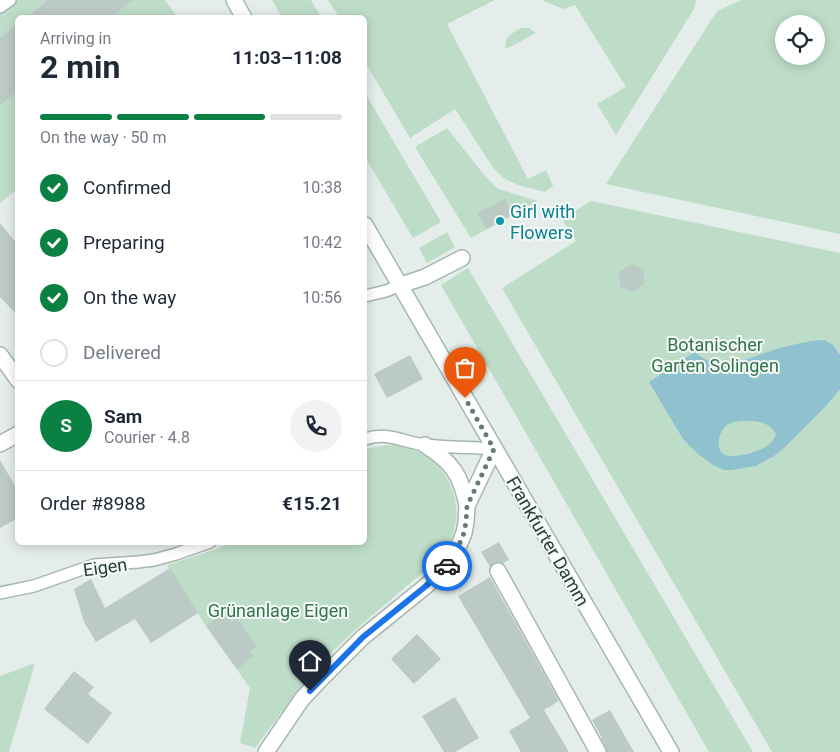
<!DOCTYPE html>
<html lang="en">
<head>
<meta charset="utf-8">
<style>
  body { margin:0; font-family:Roboto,sans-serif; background:#f2f2f3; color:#1f2937; height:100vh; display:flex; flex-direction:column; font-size:19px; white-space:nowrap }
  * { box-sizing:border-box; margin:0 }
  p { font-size:16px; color:#747a83 }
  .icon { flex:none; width:28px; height:28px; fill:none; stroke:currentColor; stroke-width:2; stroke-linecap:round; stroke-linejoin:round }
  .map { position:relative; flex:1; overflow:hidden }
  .sheet { position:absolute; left:15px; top:15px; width:352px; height:530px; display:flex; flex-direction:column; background:#fff; border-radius:8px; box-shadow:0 2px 12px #0003 }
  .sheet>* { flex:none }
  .tools { position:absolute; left:775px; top:15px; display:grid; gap:10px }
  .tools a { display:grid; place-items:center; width:50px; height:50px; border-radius:50%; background:#fff; box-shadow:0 2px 12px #0003; font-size:25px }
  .pin { position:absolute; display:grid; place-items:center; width:42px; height:42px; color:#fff; margin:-51px -21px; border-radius:50% 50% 50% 0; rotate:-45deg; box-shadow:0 0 5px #0007 }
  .pin .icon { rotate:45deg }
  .courier { position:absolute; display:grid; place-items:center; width:50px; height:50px; margin:-25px; border:4px solid #1a73e8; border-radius:50%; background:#fff; color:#222; box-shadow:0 1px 6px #0007 }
  .overview em { font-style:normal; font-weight:700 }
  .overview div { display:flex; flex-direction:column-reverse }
  .overview { display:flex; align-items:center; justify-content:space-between; height:85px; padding:0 25px }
  h1 { font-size:32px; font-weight:700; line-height:38px }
  .bar { display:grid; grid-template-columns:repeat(4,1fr); gap:8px 5px; align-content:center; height:60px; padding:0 25px }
  .bar i { height:6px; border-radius:4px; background:#e0e1e3 }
  .bar .active { background:#0b8043 }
  .bar p { grid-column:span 4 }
  .line { display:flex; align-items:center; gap:12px; padding:0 25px; border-top:1px solid #e0e1e3 }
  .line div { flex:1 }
  .round { display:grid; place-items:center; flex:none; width:52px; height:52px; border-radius:26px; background:#f2f2f3 }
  ol { padding:0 25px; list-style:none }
  li { display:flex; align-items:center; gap:15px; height:55px }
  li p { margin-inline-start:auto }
  li .icon { padding:5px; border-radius:50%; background:#0b8043; color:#fff; stroke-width:4 }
  li:last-child { color:#747a83 }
  li i { width:28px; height:28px; border:2px solid #e0e1e3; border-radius:50% }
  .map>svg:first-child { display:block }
  .green { fill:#beddc8; fill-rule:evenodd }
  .water { fill:#8fc1cf; fill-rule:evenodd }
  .building { fill:#bccac5 }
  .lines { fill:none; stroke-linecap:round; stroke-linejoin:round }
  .service-casing { stroke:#a7b5b0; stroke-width:14 }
  .minor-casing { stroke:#a7b5b0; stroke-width:18 }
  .secondary-casing { stroke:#a3b8b2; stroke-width:18 }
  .service { stroke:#fff; stroke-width:11 }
  .minor { stroke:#fff; stroke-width:15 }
  .secondary { stroke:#fff; stroke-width:15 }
  .done { stroke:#677b76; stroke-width:5; stroke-dasharray:0 9 }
  .route { stroke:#1a73e8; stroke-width:6 }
  .culture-dot { fill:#0f9aa8; stroke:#f4f9f7; stroke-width:2 }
  .labels { text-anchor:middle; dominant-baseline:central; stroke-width:4; stroke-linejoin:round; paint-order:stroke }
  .culture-label { font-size:18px; fill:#0d838f; stroke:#f4f9f7; text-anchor:start }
  .park-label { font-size:18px; fill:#30734d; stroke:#f4f9f7 }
  .street-label { font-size:18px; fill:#243e38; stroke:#f4f9f7 }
</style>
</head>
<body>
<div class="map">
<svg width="840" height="752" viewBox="0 0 840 752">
  <rect width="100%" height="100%" fill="#e4ede9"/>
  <path class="green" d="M0,0h165l12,17 -159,1 -1,171 -17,14z
    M272,0h39l10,17h-39z
    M328,0h167l-48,24 81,155 18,-9 7,16 -8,6 -27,-7 -13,-6 -11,-10 -39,-60 -45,29 -45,-76v-44l-26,-1z
    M542,0h154l-2,9 -78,126 -19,-31 29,-17 -51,-82 -12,4z
    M741,0h99v234l-234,-50 111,-173zM784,24h32v32h-32z
    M521,28h8l7,5 -30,16c-3,-11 6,-16 15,-21z
    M365,93l76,129 -28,16 -48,-81z
    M447,128l38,48 13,13 40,12 -67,37 -56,-91z
    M591,201l249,52v499h-68l-270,-464 74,-47 -14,-22z
    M447,232l8,15 -28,16 -8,-15z
    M468,268l285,484h-44l-268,-467z
    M386,445c9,0 18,1 26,4 37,13 55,57 38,92 -3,9 -10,15 -16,22l-79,67 -41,39 -59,79 -15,-5 10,-55 -44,-62 -39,-61 50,-16 12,-6 136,-1v-92l5,-2z
    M35,663l-26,89h-9v-76z"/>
  <path class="water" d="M823,340l3,1 7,4 7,10v34l-14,17 -41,41 -11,9 -18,10 -25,4h-7l-11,-5 -15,-11 -15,-15 -34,-57 46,-30c26,24 56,4 85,-4 14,-4 28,-7 43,-8zM743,421c13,0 26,0 33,13 -2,5 -4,9 -9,12 -8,6 -38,15 -45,7 -7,-7 -2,-23 5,-28 5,-3 11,-4 16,-4z"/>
  <path class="building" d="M48,0h84l-22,18h-84z
    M18,24v67l-18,14v-67z
    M505,199l8,16 -26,14 -10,-16z
    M0,223l18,22v71l-18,-19z
    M632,264l12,6v14l-11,8 -13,-5 -1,-15z
    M410,355l13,24 -36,19 -13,-24z
    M0,460l18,31v27l-18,10z
    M499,542l10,18 -6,3 -4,-1 -5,1 -4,4 -9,-15z
    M170,568l28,45 -47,30 -16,-24 -39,23 -12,-20 -10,-33 17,-10 14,29z
    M490,577l69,124 -15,9 25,42h-48l-12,-21 21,-13 -72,-122z
    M226,612l6,10 5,-4 20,28 -7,5 4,5 -17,13 -31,-43z
    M417,634l24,25 -27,25 -23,-25z
    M74,671l20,16 -6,7 24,19 -24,31 -44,-35z
    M455,697l24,41 -24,14h-11l-22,-36z
    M610,710l24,42h-27l-6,-14h1l-10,-18z"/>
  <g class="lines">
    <g class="service-casing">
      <path id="service" d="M0,7l10,-7
        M365,296l21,-5 15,-6
        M365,439c25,-8 38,4 62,6 22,3 45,2 67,4
        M0,593l34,-7 60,-21 44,-3 16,-2 22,-6 34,-12"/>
    </g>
    <g class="minor-casing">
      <path id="minor" d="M401,285l24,-8 37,-19
        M0,355l18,25
        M0,444l18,-10
        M425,445c27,17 36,30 42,61
        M498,571l100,181
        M266,752l36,-53 15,-16 46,-46 63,-51 19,-18 9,-11 10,-24 2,-11 1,-16 27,-57"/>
    </g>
    <g class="secondary-casing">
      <path id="secondary" d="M234,0l10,18
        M365,225l306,527"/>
    </g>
    <use href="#service" class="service"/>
    <use href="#minor" class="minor"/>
    <use href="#secondary" class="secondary"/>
  </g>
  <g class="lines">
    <path class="done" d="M447,566l7,-9 10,-24 2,-11 1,-16 27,-57 -29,-51"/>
    <path class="route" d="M310,691l53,-54 63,-51 21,-20"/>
  </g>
  <circle class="culture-dot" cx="500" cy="221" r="5"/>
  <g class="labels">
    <g class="culture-label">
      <text x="510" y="211">Girl with<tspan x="510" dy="21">Flowers</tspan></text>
    </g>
    <g class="park-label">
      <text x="715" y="344">Botanischer<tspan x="715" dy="21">Garten Solingen</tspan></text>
      <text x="278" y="610">Grünanlage Eigen</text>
    </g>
    <g class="street-label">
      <text transform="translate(548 541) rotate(60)">Frankfurter Damm</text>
      <text transform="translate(105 567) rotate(-8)">Eigen</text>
    </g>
  </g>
</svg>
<div class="tools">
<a><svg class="icon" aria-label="locate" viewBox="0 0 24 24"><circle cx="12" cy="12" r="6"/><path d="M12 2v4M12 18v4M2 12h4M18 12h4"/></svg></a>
</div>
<div class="pin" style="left:465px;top:398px;background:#ea580c"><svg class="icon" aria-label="bag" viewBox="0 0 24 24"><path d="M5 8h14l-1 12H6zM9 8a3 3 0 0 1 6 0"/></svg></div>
<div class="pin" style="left:310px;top:691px;background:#1f2937"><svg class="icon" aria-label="home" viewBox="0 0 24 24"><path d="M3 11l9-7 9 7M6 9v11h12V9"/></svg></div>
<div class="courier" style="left:447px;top:566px"><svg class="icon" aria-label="car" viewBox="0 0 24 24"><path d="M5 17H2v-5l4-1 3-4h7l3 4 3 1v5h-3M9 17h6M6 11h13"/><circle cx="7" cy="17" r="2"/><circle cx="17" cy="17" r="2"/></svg></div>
<section class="sheet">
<div class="overview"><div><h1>2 min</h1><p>Arriving in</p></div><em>11:03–11:08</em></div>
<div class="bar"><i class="active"></i><i class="active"></i><i class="active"></i><i></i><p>On the way · 50 m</p></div>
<ol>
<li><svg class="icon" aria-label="check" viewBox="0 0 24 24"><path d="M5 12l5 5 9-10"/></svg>Confirmed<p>10:38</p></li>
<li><svg class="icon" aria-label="check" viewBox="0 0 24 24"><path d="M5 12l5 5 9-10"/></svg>Preparing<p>10:42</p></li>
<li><svg class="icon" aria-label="check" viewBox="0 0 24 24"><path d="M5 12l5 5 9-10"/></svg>On the way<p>10:56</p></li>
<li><i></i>Delivered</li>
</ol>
<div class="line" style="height:90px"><b class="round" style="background:#0b8043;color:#fff">S</b><div><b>Sam</b><p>Courier · 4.8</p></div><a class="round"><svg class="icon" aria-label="phone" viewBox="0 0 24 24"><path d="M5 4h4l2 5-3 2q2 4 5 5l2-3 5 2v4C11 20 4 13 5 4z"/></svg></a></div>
<div class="line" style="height:65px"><div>Order #8988</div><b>€15.21</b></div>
</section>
</div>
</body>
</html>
